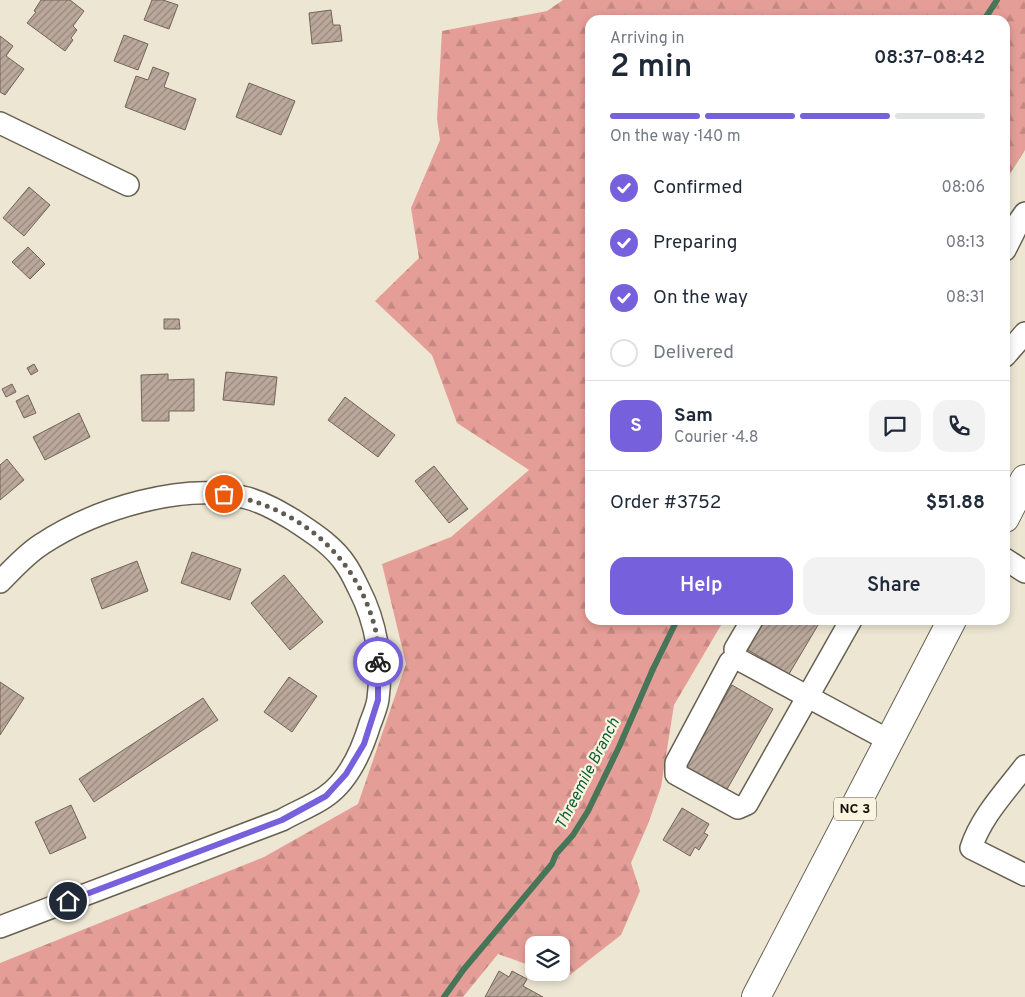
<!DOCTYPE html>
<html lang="en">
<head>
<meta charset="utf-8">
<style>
  body { margin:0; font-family:Overpass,sans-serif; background:#f2f2f3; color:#1f2937; height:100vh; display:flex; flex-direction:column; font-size:19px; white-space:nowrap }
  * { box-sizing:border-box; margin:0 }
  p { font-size:16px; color:#747a83 }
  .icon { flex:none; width:28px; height:28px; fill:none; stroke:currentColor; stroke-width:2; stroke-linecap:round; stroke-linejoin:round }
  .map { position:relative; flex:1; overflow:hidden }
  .details { position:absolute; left:585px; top:15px; width:425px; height:610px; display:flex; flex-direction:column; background:#fff; border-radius:15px; box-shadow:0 2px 8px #0003 }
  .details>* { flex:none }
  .buttons { position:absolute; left:525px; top:936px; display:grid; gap:10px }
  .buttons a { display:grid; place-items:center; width:45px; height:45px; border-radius:10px; background:#fff; box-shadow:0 2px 8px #0003; font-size:25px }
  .pin { position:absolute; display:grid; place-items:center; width:42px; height:42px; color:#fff; margin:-21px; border:2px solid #fff; border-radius:50%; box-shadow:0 1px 5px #0007 }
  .courier { position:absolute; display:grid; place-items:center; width:50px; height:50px; margin:-25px; border:4px solid #7660db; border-radius:50%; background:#fff; color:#222; box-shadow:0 1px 6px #0007 }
  .overview em { font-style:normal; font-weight:600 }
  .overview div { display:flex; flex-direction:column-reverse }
  .overview { display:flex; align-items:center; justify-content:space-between; height:85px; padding:0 25px }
  h1 { font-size:32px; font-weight:600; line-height:38px }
  .bar { display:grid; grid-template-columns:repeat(4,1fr); gap:8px 5px; align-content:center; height:60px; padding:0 25px }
  .bar i { height:6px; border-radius:4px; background:#e0e1e3 }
  .bar .on { background:#7660db }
  .bar p { grid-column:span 4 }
  .line { display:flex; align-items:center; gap:12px; padding:0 25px; border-top:1px solid #e0e1e3 }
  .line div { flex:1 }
  .round { display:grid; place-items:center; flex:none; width:52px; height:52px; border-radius:15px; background:#f2f2f3 }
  ol { padding:0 25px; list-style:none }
  li { display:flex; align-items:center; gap:15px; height:55px }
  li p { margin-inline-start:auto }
  li .icon { padding:5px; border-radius:50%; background:#7660db; color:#fff; stroke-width:4 }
  li:last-child { color:#747a83 }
  li i { width:28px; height:28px; border:2px solid #e0e1e3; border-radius:50% }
  .action { display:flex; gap:10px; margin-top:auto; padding:10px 25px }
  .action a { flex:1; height:58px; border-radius:15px; background:#7660db; color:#fff; font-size:20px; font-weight:600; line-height:58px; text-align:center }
  .action a+a { background:#f2f2f3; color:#1f2937 }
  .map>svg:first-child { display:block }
  .forest { fill:url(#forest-firs) }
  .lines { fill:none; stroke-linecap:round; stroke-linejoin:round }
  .stream { stroke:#467657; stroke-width:6 }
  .building { fill:url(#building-hatch); stroke:#746459 }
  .minor-casing { stroke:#676151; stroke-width:24 }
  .major-casing { stroke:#676151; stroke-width:30 }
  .minor { stroke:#fff; stroke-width:21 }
  .major { stroke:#fff; stroke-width:28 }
  .done { stroke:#605c51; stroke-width:5; stroke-dasharray:0 9 }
  .route { stroke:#7660db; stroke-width:6 }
  .labels { text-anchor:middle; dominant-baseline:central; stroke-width:4.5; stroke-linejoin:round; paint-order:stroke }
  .shield { fill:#faf3e0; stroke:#59564b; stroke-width:1 }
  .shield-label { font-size:14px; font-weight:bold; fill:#14120b }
  .water-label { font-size:16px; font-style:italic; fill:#0e6239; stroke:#faf3e0 }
</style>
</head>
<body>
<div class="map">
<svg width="1025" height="997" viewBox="0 0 1025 997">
  <defs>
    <pattern id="forest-firs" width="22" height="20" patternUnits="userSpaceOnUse" patternTransform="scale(1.25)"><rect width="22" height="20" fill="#e59e97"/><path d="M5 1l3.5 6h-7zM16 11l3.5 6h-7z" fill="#c48781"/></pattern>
    <pattern id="building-hatch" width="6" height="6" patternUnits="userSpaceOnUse" patternTransform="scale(1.25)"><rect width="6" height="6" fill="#baa89c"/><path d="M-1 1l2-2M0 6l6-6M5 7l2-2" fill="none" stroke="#96877d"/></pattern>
  </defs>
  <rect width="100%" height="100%" fill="#ede6d3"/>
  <path class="forest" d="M563,0h462v150l-20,32v-162h-415v600h134l-50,85 -13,82 -13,37 -17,39 9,28 -19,44 -55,43 -16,-5 11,-1v-27h-27v22l-36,-13 -35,43h-463v-34l264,-106 94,-53 48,-140 -24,-100 69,-27 78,-67 -72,-47 -25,-68 -57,-54 44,-43 -8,-50 29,-68 -3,-21 5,-88 105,-20z"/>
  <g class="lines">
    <path class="stream" d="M984,20l13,-20
      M444,997l20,-28 88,-105 4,-10 17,-19 15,-24 31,-64 34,-78 24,-49"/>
  </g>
  <path class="building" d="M41,0h29l14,11 -11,15 4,4 -6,8 2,2 -8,11 -38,-28 9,-11 -2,-1z
    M152,0h11l15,5 -9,24 -25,-9z
    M331,10l2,15h7l2,16 -30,3 -3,-31z
    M124,35l24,9 -10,26 -24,-9z
    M0,36l13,10 -7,10 18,13 -19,26 -5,-3z
    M153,67l16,6 -5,14 32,12 -11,31 -60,-23 11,-31 12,4z
    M249,83l46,18 -14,34 -45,-18z
    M29,187l21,18 -26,31 -21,-18z
    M28,247l17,17 -15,15 -18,-17z
    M164,319h15l1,10h-16z
    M34,364l4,7 -7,4 -4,-7z
    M226,372l51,5 -3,28 -51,-5z
    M168,374v6l26,-1v32h-25v10h-27l-1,-46z
    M12,384l4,8 -10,5 -4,-8z
    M28,395l8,18 -12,5 -8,-17z
    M345,397l50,38 -17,22 -50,-37z
    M79,413l11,24 -45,23 -12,-23z
    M7,459l17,21 -24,20v-35z
    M434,466l34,43 -19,14 -34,-42z
    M192,552l49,17 -11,31 -49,-17z
    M137,561l11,30 -46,18 -11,-30z
    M284,575l39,47 -33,28 -39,-47z
    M765,620h56l-32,54 -41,-24 3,-5 -7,-4 6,-10 7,3z
    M289,677l28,19 -25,36 -28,-20z
    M0,682l24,16 -24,37z
    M732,685l41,24 -47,82 -41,-25z
    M203,698l15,22 -124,82 -15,-23z
    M71,805l15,33 -36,16 -15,-32z
    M682,808l27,16 -5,9 4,2 -9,15 -4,-3 -5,9 -27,-16z
    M499,971l10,6 3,-6 15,8 -4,7 20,11h-58z"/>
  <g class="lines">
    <g class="minor-casing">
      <path id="minor" d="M0,123l128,62
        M1005,250l15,-30 5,-7
        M1005,356l20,-23
        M1005,559l20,13
        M0,582c13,-13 26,-28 42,-38 53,-35 143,-63 205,-46 18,5 33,14 48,23 18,12 39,25 51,44 5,7 9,16 13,24 17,33 24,72 19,110 -1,8 -5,17 -8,25 -8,26 -21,57 -45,73 -13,9 -29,15 -43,23l-282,107
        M736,658l-6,4 -54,101v11l62,34 9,-4 104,-184
        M736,658l154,83
        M736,658l-1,-9 17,-29
        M1025,766c-20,26 -44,51 -54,82l54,27"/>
    </g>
    <g class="major-casing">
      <path id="major" d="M1005,518l20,-39
        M756,997l196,-377"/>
    </g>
    <use href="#minor" class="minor"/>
    <use href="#major" class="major"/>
  </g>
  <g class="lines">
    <path class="done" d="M224,494c75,13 134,62 152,138 2,9 2,20 2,30"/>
    <path class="route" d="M68,901l214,-81 44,-24 20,-22 18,-30 14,-44v-38"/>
  </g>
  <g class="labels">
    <rect class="shield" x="834" y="797.5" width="42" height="23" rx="4"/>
    <g class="shield-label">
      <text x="855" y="809">NC 3</text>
    </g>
    <g class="water-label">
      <text transform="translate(588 774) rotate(-63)">Threemile Branch</text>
    </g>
  </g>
</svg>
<div class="buttons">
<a><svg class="icon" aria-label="layers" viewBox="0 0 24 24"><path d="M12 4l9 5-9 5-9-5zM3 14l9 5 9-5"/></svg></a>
</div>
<div class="pin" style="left:224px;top:494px;background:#ea580c"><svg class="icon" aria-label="bag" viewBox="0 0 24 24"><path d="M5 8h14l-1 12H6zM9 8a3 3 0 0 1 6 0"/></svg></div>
<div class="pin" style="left:68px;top:901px;background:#1f2937"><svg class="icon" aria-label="home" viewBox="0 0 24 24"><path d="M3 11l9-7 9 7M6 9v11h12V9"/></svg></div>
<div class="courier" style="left:378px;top:662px"><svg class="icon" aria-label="bike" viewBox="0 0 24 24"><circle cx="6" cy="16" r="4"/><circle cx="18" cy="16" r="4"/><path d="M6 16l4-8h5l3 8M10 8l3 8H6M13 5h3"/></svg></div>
<section class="details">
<div class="overview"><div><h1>2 min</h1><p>Arriving in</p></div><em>08:37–08:42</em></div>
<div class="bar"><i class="on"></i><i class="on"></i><i class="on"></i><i></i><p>On the way · 140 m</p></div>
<ol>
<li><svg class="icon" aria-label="check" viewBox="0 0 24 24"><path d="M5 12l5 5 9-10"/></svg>Confirmed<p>08:06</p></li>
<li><svg class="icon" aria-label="check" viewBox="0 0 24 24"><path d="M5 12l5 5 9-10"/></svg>Preparing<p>08:13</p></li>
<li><svg class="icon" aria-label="check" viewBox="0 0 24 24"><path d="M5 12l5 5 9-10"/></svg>On the way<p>08:31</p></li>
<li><i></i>Delivered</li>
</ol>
<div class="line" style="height:90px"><b class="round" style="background:#7660db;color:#fff">S</b><div><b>Sam</b><p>Courier · 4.8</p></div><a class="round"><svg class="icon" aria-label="chat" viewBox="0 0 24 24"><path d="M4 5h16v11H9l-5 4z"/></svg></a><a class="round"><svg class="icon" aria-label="phone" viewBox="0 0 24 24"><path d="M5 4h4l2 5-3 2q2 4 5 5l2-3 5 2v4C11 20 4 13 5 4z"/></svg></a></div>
<div class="line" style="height:65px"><div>Order #3752</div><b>$51.88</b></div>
<div class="action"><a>Help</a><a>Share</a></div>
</section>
</div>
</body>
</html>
